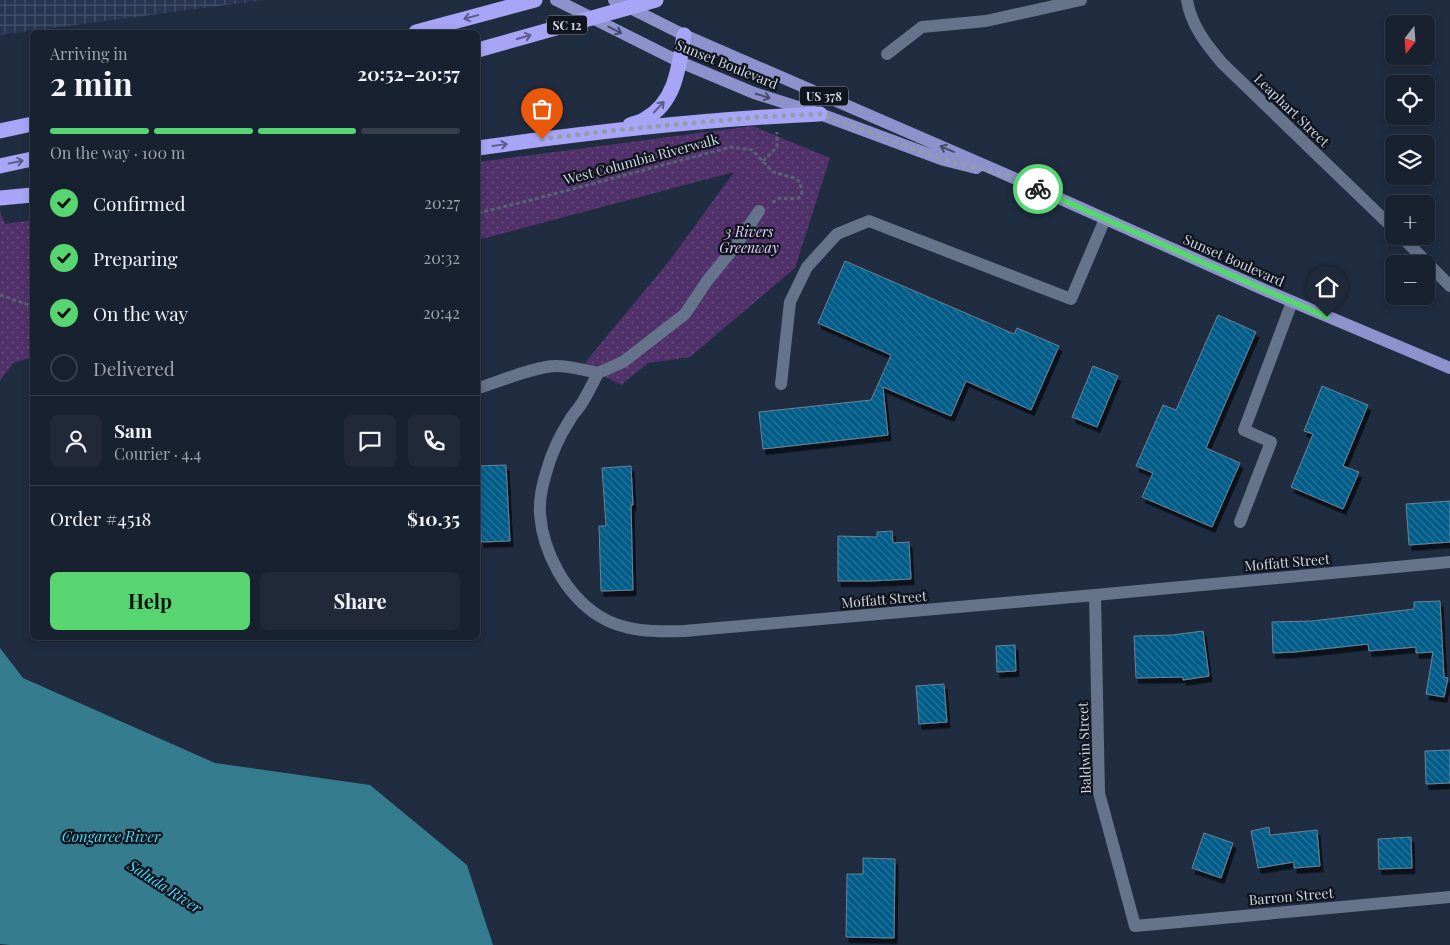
<!DOCTYPE html>
<html lang="en">
<head>
<meta charset="utf-8">
<style>
  body { margin:0; font-family:"Playfair Display",serif; background:#212938; color:#f1f3f6; height:100vh; display:flex; flex-direction:column; font-size:19px; white-space:nowrap }
  * { box-sizing:border-box; margin:0 }
  p { font-size:16px; color:#9fa3ab }
  .icon { flex:none; width:28px; height:28px; fill:none; stroke:currentColor; stroke-width:2; stroke-linecap:round; stroke-linejoin:round }
  .map { position:relative; flex:1; overflow:hidden }
  .details { position:absolute; left:30px; top:30px; width:450px; height:610px; display:flex; flex-direction:column; background:#182130; border-radius:8px; box-shadow:0 2px 8px #0003,0 0 0 1px #363e4c }
  .details>* { flex:none }
  .needle { width:32px; rotate:197deg }
  .tools { position:absolute; left:1385px; top:15px; display:grid; gap:10px }
  .tools a { display:grid; place-items:center; width:50px; height:50px; border-radius:8px; background:#182130; box-shadow:0 2px 8px #0003,0 0 0 1px #363e4c; font-size:25px }
  .pin { position:absolute; display:grid; place-items:center; width:42px; height:42px; color:#fff; margin:-51px -21px; border-radius:50% 50% 50% 0; rotate:-45deg; box-shadow:0 0 5px #0007 }
  .pin .icon { rotate:45deg }
  .courier { position:absolute; display:grid; place-items:center; width:50px; height:50px; margin:-25px; border:4px solid #57d570; border-radius:50%; background:#fff; color:#222; box-shadow:0 1px 6px #0007 }
  .head em { font-style:normal; font-weight:700 }
  .head div { display:flex; flex-direction:column-reverse }
  .head { display:flex; align-items:center; justify-content:space-between; height:85px; padding:0 20px }
  h1 { font-size:32px; font-weight:700; line-height:38px }
  .bar { display:grid; grid-template-columns:repeat(4,1fr); gap:8px 5px; align-content:center; height:60px; padding:0 20px }
  .bar i { height:6px; border-radius:4px; background:#363e4c }
  .bar .current { background:#57d570 }
  .bar p { grid-column:span 4 }
  .line { display:flex; align-items:center; gap:12px; padding:0 20px; border-top:1px solid #363e4c }
  .line div { flex:1 }
  .round { display:grid; place-items:center; flex:none; width:52px; height:52px; border-radius:8px; background:#212938 }
  ol { padding:0 20px; list-style:none }
  li { display:flex; align-items:center; gap:15px; height:55px }
  li p { margin-inline-start:auto }
  li .icon { padding:5px; border-radius:50%; background:#57d570; color:#111; stroke-width:4 }
  li:last-child { color:#9fa3ab }
  li i { width:28px; height:28px; border:2px solid #363e4c; border-radius:50% }
  .action { display:flex; gap:10px; margin-top:auto; padding:10px 20px }
  .action a { flex:1; height:58px; border-radius:8px; background:#57d570; color:#111; font-size:20px; font-weight:700; line-height:58px; text-align:center }
  .action a+a { background:#212938; color:#f1f3f6 }
  .map>svg:first-child { display:block }
  .industrial { fill:url(#industrial-grid) }
  .park { fill:url(#park-dots) }
  .water { fill:#347c8e }
  .building { fill:url(#building-back-hatch); stroke:#698395; filter:url(#shadow) }
  .lines { fill:none; stroke-linecap:round; stroke-linejoin:round }
  .path { stroke:#566173; stroke-width:3; stroke-dasharray:4 2.5; stroke-linecap:butt }
  .minor { stroke:#65738b; stroke-width:12 }
  .major { stroke:#8d91cc; stroke-width:12 }
  .highway { stroke:#a8a5f7; stroke-width:15 }
  .oneway { stroke:#5c5c8a }
  .oneway2 { stroke:#484c6c }
  .done { stroke:#929cac; stroke-width:5; stroke-dasharray:0 9 }
  .route { stroke:#57d570; stroke-width:6 }
  .labels { text-anchor:middle; dominant-baseline:central; stroke-width:4.5; stroke-linejoin:round; paint-order:stroke }
  .shield { fill:#0f141d; stroke:#969daa; stroke-width:1 }
  .shield-label { font-size:12px; font-weight:bold; fill:#d0d8e6 }
  .street-label { font-size:14px; fill:#d0d8e6; stroke:#0f141d }
  .park-label { font-size:14px; font-style:italic; fill:#e6d1fc; stroke:#0f141d }
  .water-label { font-size:15px; font-style:italic; fill:#4bd7f7; stroke:#0f141d }
</style>
</head>
<body>
<div class="map">
<svg width="1450" height="945" viewBox="0 0 1450 945">
  <defs>
    <pattern id="industrial-grid" width="8" height="8" patternUnits="userSpaceOnUse" patternTransform="scale(1.25)"><rect width="8" height="8" fill="#273550"/><path d="M0 4h8M4 0v8" fill="none" stroke="#455269"/></pattern>
    <pattern id="park-dots" width="8" height="8" patternUnits="userSpaceOnUse" patternTransform="scale(1.25)"><rect width="8" height="8" fill="#50316a"/><path d="M2 2h.1M6 6h.1" fill="none" stroke="#684e7f" stroke-width="1.8" stroke-linecap="round"/></pattern>
    <pattern id="building-back-hatch" width="6" height="6" patternUnits="userSpaceOnUse" patternTransform="scale(1.25)"><rect width="6" height="6" fill="#045d89"/><path d="M-1 5l2 2M0 0l6 6M5-1l2 2" fill="none" stroke="#28749a"/></pattern>
    <filter id="shadow"><feDropShadow dx="3" dy="5.5" stdDeviation="0" flood-color="#0009"/></filter>
  </defs>
  <rect width="100%" height="100%" fill="#202c40"/>
  <path class="industrial" d="M0,0h263l-263,35z"/>
  <path class="park" d="M753,126l77,32 -35,110 -105,89 -42,6 -27,22 -38,-20 87,-105 64,-88 -256,68v-78z
    M0,211l5,13 27,-4v137l-19,6 -13,18z"/>
  <path class="water" d="M0,648l23,30 192,85 155,22 97,80 26,80h-483l-10,-1z"/>
  <path class="building" d="M845,261l169,73 3,-6 42,18 -28,64 -65,-29 -15,35 -68,-29 5,48 -125,14 -4,-37 112,-12 20,-45 -73,-32z
    M1218,315l38,17 -50,116 34,15 -28,64 -70,-30 11,-24 -17,-7 27,-61 13,5z
    M1093,366l25,10 -21,51 -25,-10z
    M1322,386l46,19 -25,61 16,6 -16,37 -52,-22 22,-53 -9,-3z
    M506,465l4,76 -29,1 -1,-38h-2v-38z
    M631,466l2,39h-2l2,85 -32,1 -2,-65h7l-4,-58z
    M1450,501v41l-41,3 -3,-41z
    M892,531l1,12 16,-1 2,37 -41,2h-32v-45l39,1v-5z
    M1440,601l4,76 4,1 -4,19 -18,-3 7,-42 -17,1v-6l-47,4 -1,-7 -73,8 -22,1 -1,-31 40,-1 102,-12v-7z
    M1203,631l6,45 -26,4v-3l-47,1 -2,-42 38,-1z
    M1015,645l1,26 -19,1 -1,-26z
    M944,684l3,38 -28,2 -3,-38z
    M1450,750v33l-24,1 -1,-33z
    M1269,827l1,8 47,-5 3,36 -26,2v-6l-36,6 -7,-37z
    M1204,833l29,10 -12,35 -29,-10z
    M1411,837l1,31 -33,1 -1,-30z
    M863,858l32,1 -1,79 -48,-1 1,-63h16z"/>
  <g class="lines">
    <path class="path" d="M763,161l14,-14v-15
      M478,213l53,-13 200,-53 21,3 21,22 21,6 6,4 2,11 -3,5 -10,1 -9,-1 -8,5
      M0,295l32,11"/>
    <path class="minor" d="M1187,0c4,25 19,44 35,63l172,166
      M887,54l35,-27 64,-6 95,-21
      M1401,236l49,50
      M598,373c-5,10 -10,20 -16,30 -3,5 -8,10 -11,15 -11,17 -20,36 -25,55 -4,13 -7,27 -6,41 3,39 26,81 59,102 25,16 56,16 85,15l411,-36 355,-33
      M598,373l25,-11 62,-48 22,-33 30,-37 22,-33
      M781,384l9,-82 17,-35 30,-33 32,-13 202,78 34,-80
      M478,388c20,-6 58,-22 78,-22 14,0 28,4 42,7
      M1240,522l31,-80 -27,-12 48,-128
      M1095,595l4,198 36,133 315,-29"/>
    <path class="major" d="M556,0l124,62 74,31 66,21 124,46 32,8
      M614,0l70,35 323,140 260,116 183,77"/>
    <path class="highway" d="M416,32l119,-32
      M478,50l178,-50
      M630,125c5,-2 11,-3 15,-6 31,-17 34,-53 39,-84
      M0,131l32,-7
      M478,148c113,-16 228,-29 342,-34
      M0,166l32,-7
      M0,198l32,-3"/>
  </g>
  <defs><path id="oneway-shaft" d="M-6 0H5M1.5-3L5.5 0L1.5 3" fill="none" stroke-width="1.6" stroke-linecap="round" stroke-linejoin="round" transform="scale(1.25)"/></defs>
  <g class="oneway">
    <use href="#oneway-shaft" transform="translate(471 17) rotate(165)"/>
    <use href="#oneway-shaft" transform="translate(524 37) rotate(-16)"/>
    <use href="#oneway-shaft" transform="translate(659 107) rotate(-47)"/>
    <use href="#oneway-shaft" transform="translate(500 145) rotate(-8)"/>
    <use href="#oneway-shaft" transform="translate(16 162) rotate(-11)"/>
  </g>
  <g class="oneway2">
    <use href="#oneway-shaft" transform="translate(615 30) rotate(27)"/>
    <use href="#oneway-shaft" transform="translate(763 96) rotate(17)"/>
    <use href="#oneway-shaft" transform="translate(947 149) rotate(-157)"/>
  </g>
  <g class="lines">
    <path class="done" d="M542,139l75,-9 141,-13 62,-3 124,46 63,15 31,14"/>
    <path class="route" d="M1038,189l229,102 60,26"/>
  </g>
  <g class="labels">
    <g class="shield">
      <rect x="547" y="15.5" width="40" height="19" rx="4"/>
      <rect x="800" y="86.5" width="48" height="19" rx="4"/>
    </g>
    <g class="shield-label">
      <text x="567" y="25">SC 12</text>
      <text x="824" y="96">US 378</text>
    </g>
    <g class="street-label">
      <text transform="translate(727 64) rotate(22)">Sunset Boulevard</text>
      <text transform="translate(1292 110) rotate(44)">Leaphart Street</text>
      <text transform="translate(641 159) rotate(-15)">West Columbia Riverwalk</text>
      <text transform="translate(1234 260) rotate(24)">Sunset Boulevard</text>
      <text transform="translate(1287 562) rotate(-5)">Moffatt Street</text>
      <text transform="translate(884 599) rotate(-5)">Moffatt Street</text>
      <text transform="translate(1084 748) rotate(-92)">Baldwin Street</text>
      <text transform="translate(1291 896) rotate(-5)">Barron Street</text>
    </g>
    <g class="park-label">
      <text x="749" y="231">3 Rivers<tspan x="749" dy="16">Greenway</tspan></text>
    </g>
    <g class="water-label">
      <text x="111" y="836">Congaree River</text>
      <text transform="translate(165 886) rotate(33)">Saluda River</text>
    </g>
  </g>
</svg>
<div class="tools">
<a><svg class="needle" viewBox="-14 -14 28 28"><path d="M0-13l5 13h-10z" fill="#e53935"/><path d="M0 13l5-13h-10z" fill="#9fa3ab"/></svg></a>
<a><svg class="icon" aria-label="locate" viewBox="0 0 24 24"><circle cx="12" cy="12" r="6"/><path d="M12 2v4M12 18v4M2 12h4M18 12h4"/></svg></a>
<a><svg class="icon" aria-label="layers" viewBox="0 0 24 24"><path d="M12 4l9 5-9 5-9-5zM3 14l9 5 9-5"/></svg></a>
<a>+</a>
<a>−</a>
</div>
<div class="pin" style="left:542px;top:139px;background:#ea580c"><svg class="icon" aria-label="bag" viewBox="0 0 24 24"><path d="M5 8h14l-1 12H6zM9 8a3 3 0 0 1 6 0"/></svg></div>
<div class="pin" style="left:1327px;top:317px;background:#1f2937"><svg class="icon" aria-label="home" viewBox="0 0 24 24"><path d="M3 11l9-7 9 7M6 9v11h12V9"/></svg></div>
<div class="courier" style="left:1038px;top:189px"><svg class="icon" aria-label="bike" viewBox="0 0 24 24"><circle cx="6" cy="16" r="4"/><circle cx="18" cy="16" r="4"/><path d="M6 16l4-8h5l3 8M10 8l3 8H6M13 5h3"/></svg></div>
<section class="details">
<div class="head"><div><h1>2 min</h1><p>Arriving in</p></div><em>20:52–20:57</em></div>
<div class="bar"><i class="current"></i><i class="current"></i><i class="current"></i><i></i><p>On the way · 100 m</p></div>
<ol>
<li><svg class="icon" aria-label="check" viewBox="0 0 24 24"><path d="M5 12l5 5 9-10"/></svg>Confirmed<p>20:27</p></li>
<li><svg class="icon" aria-label="check" viewBox="0 0 24 24"><path d="M5 12l5 5 9-10"/></svg>Preparing<p>20:32</p></li>
<li><svg class="icon" aria-label="check" viewBox="0 0 24 24"><path d="M5 12l5 5 9-10"/></svg>On the way<p>20:42</p></li>
<li><i></i>Delivered</li>
</ol>
<div class="line" style="height:90px"><a class="round"><svg class="icon" aria-label="person" viewBox="0 0 24 24"><circle cx="12" cy="8" r="4"/><path d="M4 21q1-7 8-7t8 7"/></svg></a><div><b>Sam</b><p>Courier · 4.4</p></div><a class="round"><svg class="icon" aria-label="chat" viewBox="0 0 24 24"><path d="M4 5h16v11H9l-5 4z"/></svg></a><a class="round"><svg class="icon" aria-label="phone" viewBox="0 0 24 24"><path d="M5 4h4l2 5-3 2q2 4 5 5l2-3 5 2v4C11 20 4 13 5 4z"/></svg></a></div>
<div class="line" style="height:65px"><div>Order #4518</div><b>$10.35</b></div>
<div class="action"><a>Help</a><a>Share</a></div>
</section>
</div>
</body>
</html>
